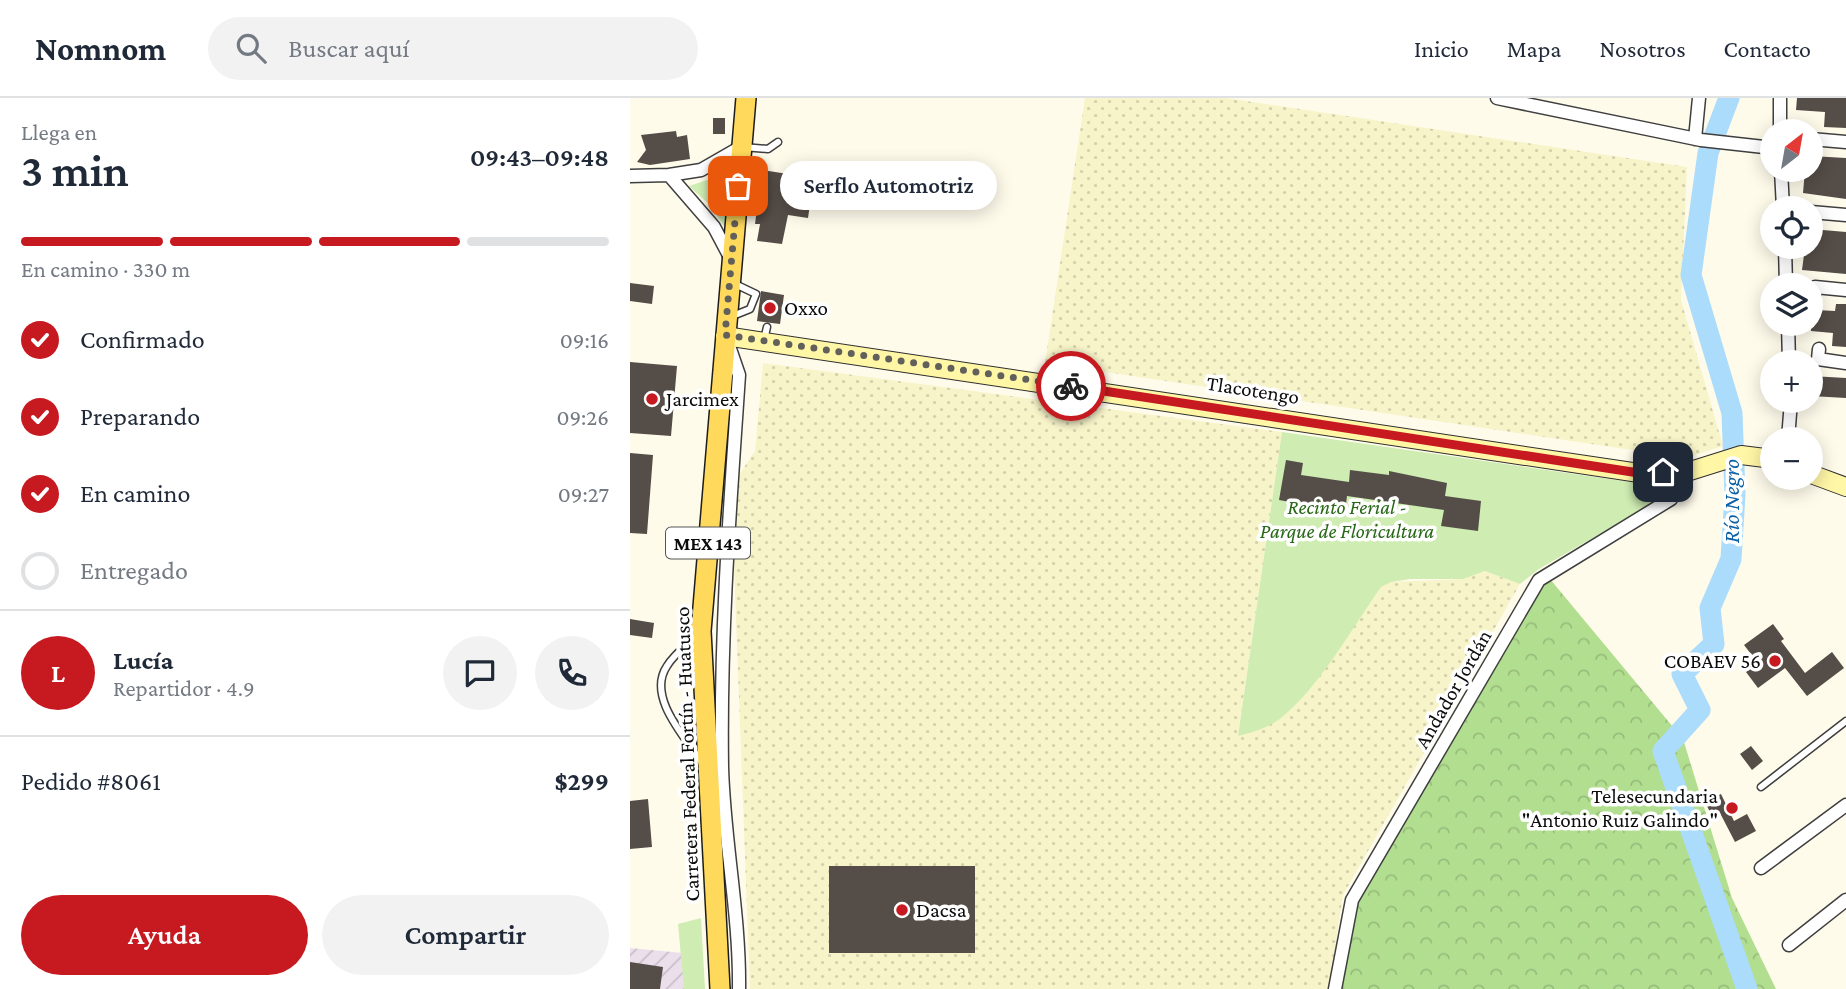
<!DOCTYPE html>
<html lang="es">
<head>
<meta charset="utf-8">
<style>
  body { margin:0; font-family:"Crimson Pro",serif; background:#f2f2f3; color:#1f2937; height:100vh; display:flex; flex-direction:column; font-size:26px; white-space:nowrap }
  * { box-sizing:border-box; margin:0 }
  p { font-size:23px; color:#747a83 }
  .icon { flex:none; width:38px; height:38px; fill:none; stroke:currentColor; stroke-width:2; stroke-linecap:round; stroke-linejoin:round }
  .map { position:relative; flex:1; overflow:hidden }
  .sheet { display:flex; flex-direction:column; background:#fff; width:630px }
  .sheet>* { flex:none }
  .needle { width:46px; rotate:31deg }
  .fabs { position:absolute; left:1130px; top:21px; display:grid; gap:14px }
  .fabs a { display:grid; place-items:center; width:63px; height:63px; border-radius:50%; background:#fff; box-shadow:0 4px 18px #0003; font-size:35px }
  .pin { position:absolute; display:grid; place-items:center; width:60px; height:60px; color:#fff; margin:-30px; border-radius:14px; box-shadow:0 4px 10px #0006 }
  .courier { position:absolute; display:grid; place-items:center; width:70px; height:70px; margin:-35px; border:5px solid #c61a20; border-radius:50%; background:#fff; color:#222; box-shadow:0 2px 9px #0007 }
  .bubble { position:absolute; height:49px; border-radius:24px; background:#fff; box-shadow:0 4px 18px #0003; font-size:23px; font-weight:600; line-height:49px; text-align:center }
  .head em { font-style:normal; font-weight:600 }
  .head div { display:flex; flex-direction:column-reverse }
  .head { display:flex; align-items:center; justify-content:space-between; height:119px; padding:0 21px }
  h1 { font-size:46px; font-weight:600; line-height:52px }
  .bar { display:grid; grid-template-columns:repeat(4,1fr); gap:10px 7px; align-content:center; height:84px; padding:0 21px }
  .bar i { height:9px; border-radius:5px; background:#e0e1e3 }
  .bar .selected { background:#c61a20 }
  .bar p { grid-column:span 4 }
  .line { display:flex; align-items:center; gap:18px; padding:0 21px; border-top:2px solid #e0e1e3 }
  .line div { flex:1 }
  .round { display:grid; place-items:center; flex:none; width:74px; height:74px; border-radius:37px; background:#f2f2f3 }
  ol { padding:0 21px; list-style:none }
  li { display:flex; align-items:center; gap:21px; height:77px }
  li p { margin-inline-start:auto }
  li .icon { padding:7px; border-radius:50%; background:#c61a20; color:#fff; stroke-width:4 }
  li:last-child { color:#747a83 }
  li i { width:38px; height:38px; border:4px solid #e0e1e3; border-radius:50% }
  .action { display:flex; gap:14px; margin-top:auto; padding:14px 21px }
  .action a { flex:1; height:80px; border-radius:42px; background:#c61a20; color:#fff; font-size:28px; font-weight:600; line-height:80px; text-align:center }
  .action a+a { background:#f2f2f3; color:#1f2937 }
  header { display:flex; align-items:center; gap:42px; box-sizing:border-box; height:98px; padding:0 35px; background:#fff; border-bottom:2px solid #e0e1e3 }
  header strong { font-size:33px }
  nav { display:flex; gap:38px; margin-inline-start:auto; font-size:24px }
  .search { width:490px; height:63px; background:#f2f2f3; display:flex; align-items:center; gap:18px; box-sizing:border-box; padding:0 24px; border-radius:38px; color:#747a83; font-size:26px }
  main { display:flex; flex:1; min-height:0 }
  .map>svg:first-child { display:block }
  .industrial { fill:url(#industrial-furrows) }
  .farmland { fill:url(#farmland-dots) }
  .grass { fill:#cfecb2 }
  .forest { fill:url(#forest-crowns) }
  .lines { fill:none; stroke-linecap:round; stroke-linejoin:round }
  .river { stroke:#abdcfb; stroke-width:21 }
  .building { fill:#554d47 }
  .lane-casing { stroke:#3f3f3f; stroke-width:9 }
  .street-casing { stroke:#3f3f3f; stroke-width:15 }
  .secondary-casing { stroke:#2e2e2e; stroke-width:20 }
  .primary-casing { stroke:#1d1d1d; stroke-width:22 }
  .lane { stroke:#fff; stroke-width:6 }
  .street { stroke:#fff; stroke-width:12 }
  .secondary { stroke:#fff6a6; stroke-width:18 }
  .primary { stroke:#ffd95b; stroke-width:19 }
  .done { stroke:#61605a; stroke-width:7; stroke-dasharray:0 12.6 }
  .route { stroke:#c61a20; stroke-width:9 }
  .poi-dot { fill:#c61a20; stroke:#fff; stroke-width:2.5 }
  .labels { text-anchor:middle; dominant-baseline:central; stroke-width:7; stroke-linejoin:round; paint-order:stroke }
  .shield { fill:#fff; stroke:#555; stroke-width:2 }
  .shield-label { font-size:19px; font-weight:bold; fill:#0c0c0c }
  .poi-label { font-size:21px; fill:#0c0c0c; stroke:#fff; text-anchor:start }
  .street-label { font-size:21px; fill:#0c0c0c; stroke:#fff }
  .park-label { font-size:21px; font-style:italic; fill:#286818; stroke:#fff }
  .water-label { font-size:23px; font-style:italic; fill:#0c61a6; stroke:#fff }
</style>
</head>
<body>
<header>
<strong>Nomnom</strong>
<div class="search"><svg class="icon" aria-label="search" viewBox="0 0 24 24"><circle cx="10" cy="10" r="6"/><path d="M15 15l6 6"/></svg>Buscar aquí</div>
<nav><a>Inicio</a><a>Mapa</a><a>Nosotros</a><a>Contacto</a></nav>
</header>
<main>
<section class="sheet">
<div class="head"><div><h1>3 min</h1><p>Llega en</p></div><em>09:43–09:48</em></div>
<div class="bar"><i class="selected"></i><i class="selected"></i><i class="selected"></i><i></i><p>En camino · 330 m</p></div>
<ol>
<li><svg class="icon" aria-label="check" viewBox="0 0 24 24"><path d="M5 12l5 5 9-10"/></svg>Confirmado<p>09:16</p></li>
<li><svg class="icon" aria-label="check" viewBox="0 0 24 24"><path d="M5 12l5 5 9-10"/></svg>Preparando<p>09:26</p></li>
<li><svg class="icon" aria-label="check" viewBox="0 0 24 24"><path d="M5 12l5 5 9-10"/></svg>En camino<p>09:27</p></li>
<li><i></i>Entregado</li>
</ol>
<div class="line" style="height:126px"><b class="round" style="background:#c61a20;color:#fff">L</b><div><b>Lucía</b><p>Repartidor · 4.9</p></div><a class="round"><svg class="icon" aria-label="chat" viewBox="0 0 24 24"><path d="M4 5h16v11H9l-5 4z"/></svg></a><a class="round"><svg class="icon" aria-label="phone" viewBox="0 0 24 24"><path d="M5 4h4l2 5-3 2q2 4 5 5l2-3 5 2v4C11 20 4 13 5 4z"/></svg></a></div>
<div class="line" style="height:91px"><div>Pedido #8061</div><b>$299</b></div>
<div class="action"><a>Ayuda</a><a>Compartir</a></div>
</section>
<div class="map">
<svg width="1216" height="891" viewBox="0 0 1216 891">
  <defs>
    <pattern id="industrial-furrows" width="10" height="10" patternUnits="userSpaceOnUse" patternTransform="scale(1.75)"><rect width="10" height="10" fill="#ebdfec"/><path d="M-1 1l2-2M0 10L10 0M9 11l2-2" fill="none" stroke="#c8bec9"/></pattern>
    <pattern id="farmland-dots" width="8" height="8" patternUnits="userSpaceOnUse" patternTransform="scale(1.75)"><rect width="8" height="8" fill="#f7f4c9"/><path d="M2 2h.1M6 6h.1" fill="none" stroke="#d3d0ab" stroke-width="1.8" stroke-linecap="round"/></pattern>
    <pattern id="forest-crowns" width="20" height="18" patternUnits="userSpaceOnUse" patternTransform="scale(1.75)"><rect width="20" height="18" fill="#b2de90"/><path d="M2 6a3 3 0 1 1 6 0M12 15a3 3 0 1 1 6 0" fill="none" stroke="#98bd7b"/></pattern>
  </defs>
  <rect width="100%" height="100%" fill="#fffbeb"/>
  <path class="industrial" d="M0,850l53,5 1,36h-54z"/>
  <path class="farmland" d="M455,0h141l461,69 -6,133 42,146 -37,12 -641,-95z
    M133,265l519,69 -44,303 143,-148 9,-5 73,-3 22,-8 35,13 -177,311 -14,94h-579l-19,-502 24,-36z"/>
  <path class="grass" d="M104,66l-7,67 -17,-26 -21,-19 21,-7z
    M652,334l383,55 2,8 -128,74 -19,15 -35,-13 -22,8h-53l-19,3 -10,5c-29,41 -60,98 -99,130 -12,10 -28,15 -44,19z
    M71,820l4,71h-21l-6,-65z"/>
  <path class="forest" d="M915,475l138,166 49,159 44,91h-437l13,-89z"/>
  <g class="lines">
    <path class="river" d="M1099,0l-21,55 -17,122 41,138 3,82 -4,64 -21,49 4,36 -32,30 18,36 -37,41 84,238"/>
  </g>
  <path class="building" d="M1167,0h49v30l-22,-1 1,-15 -29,-2z
    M83,20h12v16h-12z
    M46,33l1,6 10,-2 3,24 -40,6 -13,-3 9,-12 -5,-15z
    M1181,58l35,2v41l-43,-6 2,-23h6z
    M132,72l52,8 -6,40 -20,-3 -6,29 -25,-3 3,-17h-5z
    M1181,131l35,3v42l-44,-4 3,-23h6z
    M0,185l24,3 -2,18 -22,-3z
    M131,193l23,4 -4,29 -23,-3z
    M1206,206h10v43l-14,-1 1,-13 -22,-2v-18h6v-3l18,1z
    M0,264l47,4 -6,70 -41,-3z
    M1181,278l35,2v20l-35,-2z
    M0,355l23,2 -6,79 -17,-1z
    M656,362l17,3 -2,12 48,7 1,-12 39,5v-4l58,12 -2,13 36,5 -3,30 -37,-5 3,-16 -97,-14 -2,16 -66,-12z
    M0,521l24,4 -2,15 -22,-3z
    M1143,526l11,15 -3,2 24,32 27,-21 12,16 -37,28 -22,-28 -27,20 -12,-16 12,-9 -14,-18z
    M1121,648l12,15 -11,9 -12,-16z
    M1091,696l13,27 13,-7 9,17 -21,11 -15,-29 -8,3 -7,-14z
    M18,701l4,48 -22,2v-48z
    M199,768h146v87h-146z
    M0,864l33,5 -3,22h-30z"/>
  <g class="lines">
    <g class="lane-casing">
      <path id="lane" d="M113,49l25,2 10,-7
        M100,219l20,-8 6,-15 -21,-10
        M134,242l3,-13
        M68,536c-10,10 -24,20 -31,32 -21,31 19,72 35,97
        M1131,689l85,-66"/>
    </g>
    <g class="street-casing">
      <path id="street" d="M867,0l204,42 72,8
        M1150,0v33
        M1065,41l4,-41
        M1181,41l35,3
        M1151,72l2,38
        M39,77l45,52 17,32
        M0,78l39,-1 32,-5 40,-23
        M1181,114l35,3
        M1155,149l1,38
        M1184,200l1,-11 31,3
        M1158,226l1,38
        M99,248l10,29c-9,131 -19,261 -17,392 2,74 18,148 17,222
        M1189,251l-1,10 28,4
        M1158,341l3,-38
        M1131,770l85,-63
        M1159,847l57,-45
        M705,891l17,-89 187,-320 132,-81 16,-27"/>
    </g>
    <g class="secondary-casing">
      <path id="secondary" d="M95,238l914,137 48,-1 54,-17 32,4
        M1181,376l35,13"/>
    </g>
    <g class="primary-casing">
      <path id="primary" d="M90,891l-19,-358 45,-533"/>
    </g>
    <use href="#lane" class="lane"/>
    <use href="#street" class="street"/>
    <use href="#secondary" class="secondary"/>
    <use href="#primary" class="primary"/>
  </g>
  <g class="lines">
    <path class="done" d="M108,88l-13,149 346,51"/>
    <path class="route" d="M441,288l568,87 24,-1"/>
  </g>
  <g class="poi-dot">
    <circle cx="140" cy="210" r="7"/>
    <circle cx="22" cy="301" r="7"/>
    <circle cx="1145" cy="563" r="7"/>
    <circle cx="1102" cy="710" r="7"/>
    <circle cx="272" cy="812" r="7"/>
  </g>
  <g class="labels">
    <rect class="shield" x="36" y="429.5" width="84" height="31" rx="5"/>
    <g class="shield-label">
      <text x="78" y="445">MEX 143</text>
    </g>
    <g class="poi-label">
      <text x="154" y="210">Oxxo</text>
      <text x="36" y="301">Jarcimex</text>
      <text x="1131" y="563" text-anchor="end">COBAEV 56</text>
      <text x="1088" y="698" text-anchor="end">Telesecundaria<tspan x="1088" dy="24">"Antonio Ruiz Galindo"</tspan></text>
      <text x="286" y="812">Dacsa</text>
    </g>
    <g class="street-label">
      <text transform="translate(623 292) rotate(9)">Tlacotengo</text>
      <text transform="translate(823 591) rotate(-60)">Andador Jordán</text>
      <text transform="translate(57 656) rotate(-92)">Carretera Federal Fortín - Huatusco</text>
    </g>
    <g class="park-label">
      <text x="717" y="409">Recinto Ferial -<tspan x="717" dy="24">Parque de Floricultura</tspan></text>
    </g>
    <g class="water-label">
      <text transform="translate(1101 403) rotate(-90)">Río Negro</text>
    </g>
  </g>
</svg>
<div class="fabs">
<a><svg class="needle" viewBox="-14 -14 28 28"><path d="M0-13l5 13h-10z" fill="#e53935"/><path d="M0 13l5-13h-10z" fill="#747a83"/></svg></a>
<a><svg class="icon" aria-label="locate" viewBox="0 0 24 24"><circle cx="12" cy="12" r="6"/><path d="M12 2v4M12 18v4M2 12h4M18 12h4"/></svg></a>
<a><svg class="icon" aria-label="layers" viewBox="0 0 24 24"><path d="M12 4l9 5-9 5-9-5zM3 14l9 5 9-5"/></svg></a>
<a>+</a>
<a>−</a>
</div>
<div class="pin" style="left:108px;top:88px;background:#ea580c"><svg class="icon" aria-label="bag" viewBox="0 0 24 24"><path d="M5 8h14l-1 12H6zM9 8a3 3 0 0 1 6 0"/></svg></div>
<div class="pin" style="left:1033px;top:374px;background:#1f2937"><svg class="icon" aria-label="home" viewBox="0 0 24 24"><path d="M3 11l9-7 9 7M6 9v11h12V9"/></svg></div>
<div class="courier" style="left:441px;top:288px"><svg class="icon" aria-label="bike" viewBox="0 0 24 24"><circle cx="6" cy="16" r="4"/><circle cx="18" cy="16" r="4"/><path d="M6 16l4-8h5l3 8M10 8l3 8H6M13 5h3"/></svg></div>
<div class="bubble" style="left:150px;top:63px;width:217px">Serflo Automotriz</div>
</div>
</main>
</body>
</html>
